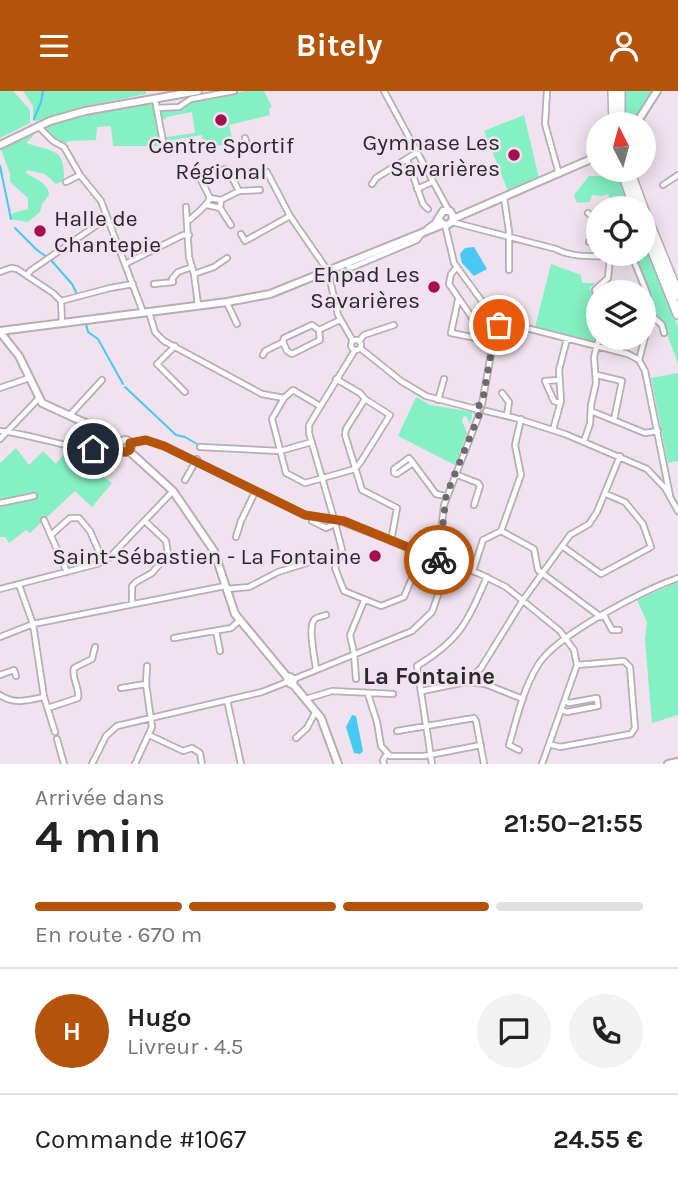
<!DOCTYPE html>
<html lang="fr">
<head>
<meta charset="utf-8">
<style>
  body { margin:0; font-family:Karla,sans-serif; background:#f2f2f2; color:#222; height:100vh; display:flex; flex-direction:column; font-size:26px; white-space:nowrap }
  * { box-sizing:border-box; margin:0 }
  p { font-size:23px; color:#767676 }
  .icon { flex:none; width:38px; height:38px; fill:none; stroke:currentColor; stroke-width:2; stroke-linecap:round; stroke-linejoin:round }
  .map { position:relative; height:673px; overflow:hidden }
  .drawer { display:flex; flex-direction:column; background:#fff; flex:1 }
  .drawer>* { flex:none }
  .needle { width:46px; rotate:354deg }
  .tools { position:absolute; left:586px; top:21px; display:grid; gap:14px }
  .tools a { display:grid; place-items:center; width:70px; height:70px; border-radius:50%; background:#fff; box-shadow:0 4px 18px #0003; font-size:35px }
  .pin { position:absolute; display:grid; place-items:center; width:60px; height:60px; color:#fff; margin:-30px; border:4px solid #fff; border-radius:50%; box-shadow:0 2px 7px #0007 }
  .courier { position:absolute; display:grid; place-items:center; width:70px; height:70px; margin:-35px; border:5px solid #b45309; border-radius:50%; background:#fff; color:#222; box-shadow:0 2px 9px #0007 }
  .head em { font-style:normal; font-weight:700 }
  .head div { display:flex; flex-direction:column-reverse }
  .head { display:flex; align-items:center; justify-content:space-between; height:119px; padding:0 35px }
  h1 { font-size:46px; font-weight:700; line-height:52px }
  .bar { display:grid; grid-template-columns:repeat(4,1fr); gap:10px 7px; align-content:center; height:84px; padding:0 35px }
  .bar i { height:9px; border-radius:5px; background:#e0e0e0 }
  .bar .current { background:#b45309 }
  .bar p { grid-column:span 4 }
  .line { display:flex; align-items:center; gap:18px; padding:0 35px; border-top:2px solid #e0e0e0 }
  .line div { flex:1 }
  .round { display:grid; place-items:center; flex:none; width:74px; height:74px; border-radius:37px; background:#f2f2f2 }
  header { display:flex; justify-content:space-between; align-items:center; height:91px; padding:0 35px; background:#b45309; color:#fff; font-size:32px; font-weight:700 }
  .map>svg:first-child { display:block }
  .green { fill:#85f0c3 }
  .water { fill:#48c8f2 }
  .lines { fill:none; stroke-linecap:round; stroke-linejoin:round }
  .stream { stroke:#48c8f2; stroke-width:2 }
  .street-casing { stroke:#b9acb7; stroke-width:8 }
  .secondary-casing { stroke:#b9acb7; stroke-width:10 }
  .highway-casing { stroke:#b9acb7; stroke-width:12 }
  .street { stroke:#fff; stroke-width:4.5 }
  .secondary { stroke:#fff; stroke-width:6 }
  .highway { stroke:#fff; stroke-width:9 }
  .done { stroke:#70686f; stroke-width:7; stroke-dasharray:0 12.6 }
  .route { stroke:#b45309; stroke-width:9 }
  .poi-dot { fill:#a40f4d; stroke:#f0e2ee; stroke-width:2.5 }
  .labels { text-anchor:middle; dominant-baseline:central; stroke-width:5; stroke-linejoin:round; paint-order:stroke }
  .poi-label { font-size:23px; fill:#2b272b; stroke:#f0e2ee; text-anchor:end }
  .neighbourhood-label { font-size:24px; font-weight:bold; fill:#2b272b; stroke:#f0e2ee }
</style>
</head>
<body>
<header><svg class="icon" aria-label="menu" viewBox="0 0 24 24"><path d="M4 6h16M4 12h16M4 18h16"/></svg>Bitely<svg class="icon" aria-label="person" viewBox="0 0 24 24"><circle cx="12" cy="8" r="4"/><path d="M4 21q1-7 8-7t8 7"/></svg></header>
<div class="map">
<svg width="678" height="673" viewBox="0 0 678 673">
  <rect width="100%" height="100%" fill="#f0e2ee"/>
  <path class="green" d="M0,0h13l17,19v13l-30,15z
    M23,0h123v3l-66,13 -43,14h-4v-15z
    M246,0h18l8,16 -3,1 1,7 -41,10 4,18 -29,5 -2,-13 -35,6 -1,3v-7l29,-4 -3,-21 -26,5 -1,3 -4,-3 -1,-7h19l10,-9z
    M626,0h27l-7,14 -14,19h-7z
    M150,13l6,4 5,38h-48l-2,-20 -14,1 -1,13 -27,1 -7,4 -16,-12 2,-8c31,-14 68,-17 102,-21z
    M524,24l15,63 -31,13 -24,-60z
    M35,43l-9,9c28,9 39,5 38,38l-8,3 -11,-10 -18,-4 -1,3c9,6 23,10 23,22l-7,9 -2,8 -12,10 -19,-3 4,-6 15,-4v-11l-18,-16v-8l-9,-25z
    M601,79h15l14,38h-16l-6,-14 -6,2 -10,-1 -2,7 -13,1 -3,-8 15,-19h12l2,-3z
    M644,150l14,31 20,55v37l-14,-38 -9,-12 -19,-52 -13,-5v-3h21z
    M551,173l30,11 1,8h14l-7,5 9,13 -1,40h-6l-56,-14z
    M678,282v88l-10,2 -17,-85z
    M416,306l14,8 43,7 -3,12 -4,-8 -3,1 -1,4 5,12 -12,32 -57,-29z
    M16,357l13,17 14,-14 13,13 13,-16 19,3 -3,12 27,20 -20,24 -17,-16 -45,42 -4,-3 -17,13 -4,-6h-5v-74z
    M678,491v133l-26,8 -7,-83 2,-18 -10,-22z"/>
  <path class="water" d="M474,156l13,22 -13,7 -12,-13 -2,-9 5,-6z
    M352,624l4,1 7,35 -3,3 -6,-1 -8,-26z"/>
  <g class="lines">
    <path class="stream" d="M34,28l7,-17 2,-11
      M0,75l11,53
      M15,137l22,22 10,7
      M50,168l22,25 5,10
      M86,233l2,8 10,7 25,45
      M125,296l51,48 9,2 12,7"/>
    <g class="street-casing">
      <path id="street" d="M384,0l65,120
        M547,0l-2,33 14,50
        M155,8l9,48
        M157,17l22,-1 12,-8 43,-8
        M38,35l15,15 11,6 16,28 21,26 42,111
        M245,47l2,6 10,7
        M407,68l16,45 5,5
        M267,81l23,44 38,55 10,44 15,26
        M66,91l14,-7
        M372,93l4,-6 40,-25
        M663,94l15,-10
        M417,98l15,-7
        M504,107l5,33v39
        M221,109l18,-9 21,-1
        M207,114l13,3 1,-8 -11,-2
        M186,116l3,50 5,17 4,31
        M220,117l11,17
        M588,122l5,4 5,19
        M188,130c8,-7 18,-14 22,-23l-9,-18 23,-11 4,1 11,21
        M452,131l104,27c24,13 53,2 78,12l13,32 4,22 11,10 2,8
        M445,134l9,38 38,52
        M241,143l4,7 45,-25
        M589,151h9
        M348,172l1,4h4l64,-27 5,-7
        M125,173l58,-29h6
        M457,176l-6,7 -2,10 26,38 -1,16
        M0,181l11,-4 6,1 36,24 8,8 1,22
        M194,183l20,-7 13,-9
        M27,185l3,-5 77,-53
        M154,193l19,-2 -1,-3 6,-7 14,-5
        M598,208l-3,-9 13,-12 2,-21
        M458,209l-7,33 41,8
        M61,210l49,-13 23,-4
        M227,212l10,21
        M149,221l6,20 9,9 98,53 22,4
        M492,224l7,-3 5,5 -1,6 -7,3
        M492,224l-1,7 5,4
        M503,231l125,32 11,6 6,11 25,125
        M319,239l21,-10
        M351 254a5 5 0 1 1 10 0a5 5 0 1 1-10 0Z
        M359,250l5,-6 30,-10
        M175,255l-18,18 28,28
        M360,257l41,33 25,15 50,13
        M355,259l-46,75v8l25,86 146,55 26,13 54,44 14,19 3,15 -35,99
        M263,264l2,-4 18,-9 1,-4 28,-13 7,5 1,10 -28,14 -5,-3 -4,-9
        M639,269l6,-23
        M597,284l25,6 -8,39
        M336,288l24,14 5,6 -19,30 -1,6 17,55 35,18 -6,33
        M559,289l-14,1 9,20 6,2
        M0,297l29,-10
        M502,302l7,9 -2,13
        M438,309l6,-21
        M482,313l14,-78
        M320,315l-27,-16 -9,8 -12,21 14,54 19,10 50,-14 5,-6 30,-48 -25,-16
        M486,320l29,7 50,16 82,35 18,19 13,23
        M591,320l54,22 13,-2
        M69,325l33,-36
        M553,339l8,-29 -2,-31 8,-31
        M0,340c36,3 85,25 120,19
        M0,348l38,-40
        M584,350l6,-17 1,-19 5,-22 -2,-26 5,-19
        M130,352l16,-3 18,6 141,69 29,4 8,31 -7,18 9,23 37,15 23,-9 18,-43
        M200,356l80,4 32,-9
        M413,372l-16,11 -3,-1v-4l15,-11 4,5 23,31 10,2
        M455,383l23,9 2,3 -6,19
        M185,389l12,-21
        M0,412l34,-7
        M44,429l23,52
        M312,430l14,7 9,-4
        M501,440l33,18 4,21 63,47
        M51,444l19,-17h9l11,13 13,30
        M236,446l5,-16 14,-29
        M562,455l39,28 50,-27 -8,-23 -18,-22 -19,-8
        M473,480l10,-31 18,-9 20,-56 -6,-30 6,-26
        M19,494l14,39 192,-38
        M0,498l97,-25 12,-6 64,-67
        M227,498l22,-2 29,-15 35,-11
        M132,513v-18l4,-4 16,-9 16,-19 -2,-13 -21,-20
        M604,524l8,15h7
        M216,540l4,20
        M0,546l33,-13 11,73 11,35
        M174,547l57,-10 8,-7
        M316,578c-1,-10 -9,-44 -1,-50 2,-2 9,-3 11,-4
        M0,584l14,-5 2,6
        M294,588l118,-48 20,-19 6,-17 1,-44 5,-46 35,-90 -3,-8 6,-3
        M356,588l-2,-26 -4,-18 14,-34
        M467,591l18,2 38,15
        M121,597l25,-4
        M422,600l44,-9 15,-14 42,-68 47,-65 19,-11 8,-12 23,-56
        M368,603l9,28 4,24 9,10h34l57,-11
        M0,604c15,10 28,5 44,2
        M306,608l26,-8 61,3
        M227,609l14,64
        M48,617l30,-10c2,-10 -7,-20 -4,-30l18,-9 3,-12
        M562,619l5,2 31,-6 -1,-8 -28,5 -4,-2
        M397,640l77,-13 2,3 8,43
        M149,644l34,16 9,-3 8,5 2,11
        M296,647l11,-10 9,-17
        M57,648l7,25
        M549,653l11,3 71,-13 4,-6 -5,-61 -6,-6 -47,4
        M519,659l-10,-5c8,-27 14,-56 29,-80 18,-30 106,-75 140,-87
        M92,673l14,-28 11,-10 145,-34 25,-10
        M135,673l17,-37 -6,-43 1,-18
        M384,673l-1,-4 4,-6
        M432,673l-15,-98c44,-27 50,-44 70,-89"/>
    </g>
    <g class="secondary-casing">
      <path id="secondary" d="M636,33l21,-33
        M0,54l50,-24 35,-10 113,-20
        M453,128l145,-63
        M428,138l7,-5 8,-13h7l3,5 -1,6 -5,3 -6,-2 -2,-4
        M0,240l227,-29 43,-8 174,-70
        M0,241l19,24 23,47 61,28 16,13
        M119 355a6 6 0 1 1 12 0a6 6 0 1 1-12 0Z
        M129,360l44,40 41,60 21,63 53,64
        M290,586l4,3 -3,4 -4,-3z
        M292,592l29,35 17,46
        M668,673l10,-2"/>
    </g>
    <g class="highway-casing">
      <path id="highway" d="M613,0l1,33
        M620,0v33
        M622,79l13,38
        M629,79l14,38
        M644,120l34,83
        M644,138l34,85"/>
    </g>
    <use href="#street" class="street"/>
    <use href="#secondary" class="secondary"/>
    <use href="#highway" class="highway"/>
  </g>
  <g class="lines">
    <path class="done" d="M439,469l7,-64 33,-81 -3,-8 6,-3 14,-78 3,-1"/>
    <path class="route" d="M93,358l33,3 4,-2v-7l16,-3 18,6 141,69 39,6 95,39"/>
  </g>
  <g class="poi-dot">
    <circle cx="221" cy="29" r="7"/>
    <circle cx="514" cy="64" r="7"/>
    <circle cx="40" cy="140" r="7"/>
    <circle cx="434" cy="196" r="7"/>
    <circle cx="375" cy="465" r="7"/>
  </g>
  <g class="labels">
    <g class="poi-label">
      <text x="500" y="51">Gymnase Les<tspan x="500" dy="26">Savarières</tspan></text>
      <text x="221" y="54" text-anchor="middle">Centre Sportif<tspan x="221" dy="26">Régional</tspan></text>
      <text x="54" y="127" text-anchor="start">Halle de<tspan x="54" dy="26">Chantepie</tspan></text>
      <text x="420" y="183">Ehpad Les<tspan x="420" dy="26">Savarières</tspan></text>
      <text x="361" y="465">Saint-Sébastien - La Fontaine</text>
    </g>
    <g class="neighbourhood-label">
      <text x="429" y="585">La Fontaine</text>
    </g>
  </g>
</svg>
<div class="tools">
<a><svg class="needle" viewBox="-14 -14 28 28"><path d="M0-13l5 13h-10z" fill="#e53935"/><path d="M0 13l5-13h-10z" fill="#767676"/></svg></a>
<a><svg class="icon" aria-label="locate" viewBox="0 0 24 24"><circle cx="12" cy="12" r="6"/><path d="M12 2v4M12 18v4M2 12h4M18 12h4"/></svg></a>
<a><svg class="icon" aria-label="layers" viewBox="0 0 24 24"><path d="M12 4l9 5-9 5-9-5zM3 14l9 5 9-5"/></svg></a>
</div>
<div class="pin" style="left:499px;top:234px;background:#ea580c"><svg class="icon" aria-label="bag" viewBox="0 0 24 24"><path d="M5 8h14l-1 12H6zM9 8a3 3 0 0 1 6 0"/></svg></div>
<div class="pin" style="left:93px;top:358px;background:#1f2937"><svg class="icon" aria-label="home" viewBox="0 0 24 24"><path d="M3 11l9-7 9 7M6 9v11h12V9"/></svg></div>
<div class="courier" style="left:439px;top:469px"><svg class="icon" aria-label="bike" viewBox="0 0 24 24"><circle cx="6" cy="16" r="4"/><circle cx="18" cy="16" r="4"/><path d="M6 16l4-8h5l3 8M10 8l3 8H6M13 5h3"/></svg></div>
</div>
<section class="drawer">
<div class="head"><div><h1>4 min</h1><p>Arrivée dans</p></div><em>21:50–21:55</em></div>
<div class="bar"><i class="current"></i><i class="current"></i><i class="current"></i><i></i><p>En route · 670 m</p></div>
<div class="line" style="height:126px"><b class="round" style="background:#b45309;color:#fff">H</b><div><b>Hugo</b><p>Livreur · 4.5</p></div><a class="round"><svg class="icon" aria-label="chat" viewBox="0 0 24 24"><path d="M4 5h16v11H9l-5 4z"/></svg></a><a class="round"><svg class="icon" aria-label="phone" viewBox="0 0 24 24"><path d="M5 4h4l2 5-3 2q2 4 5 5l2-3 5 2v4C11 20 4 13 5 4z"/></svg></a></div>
<div class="line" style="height:91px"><div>Commande #1067</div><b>24.55 €</b></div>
</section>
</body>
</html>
